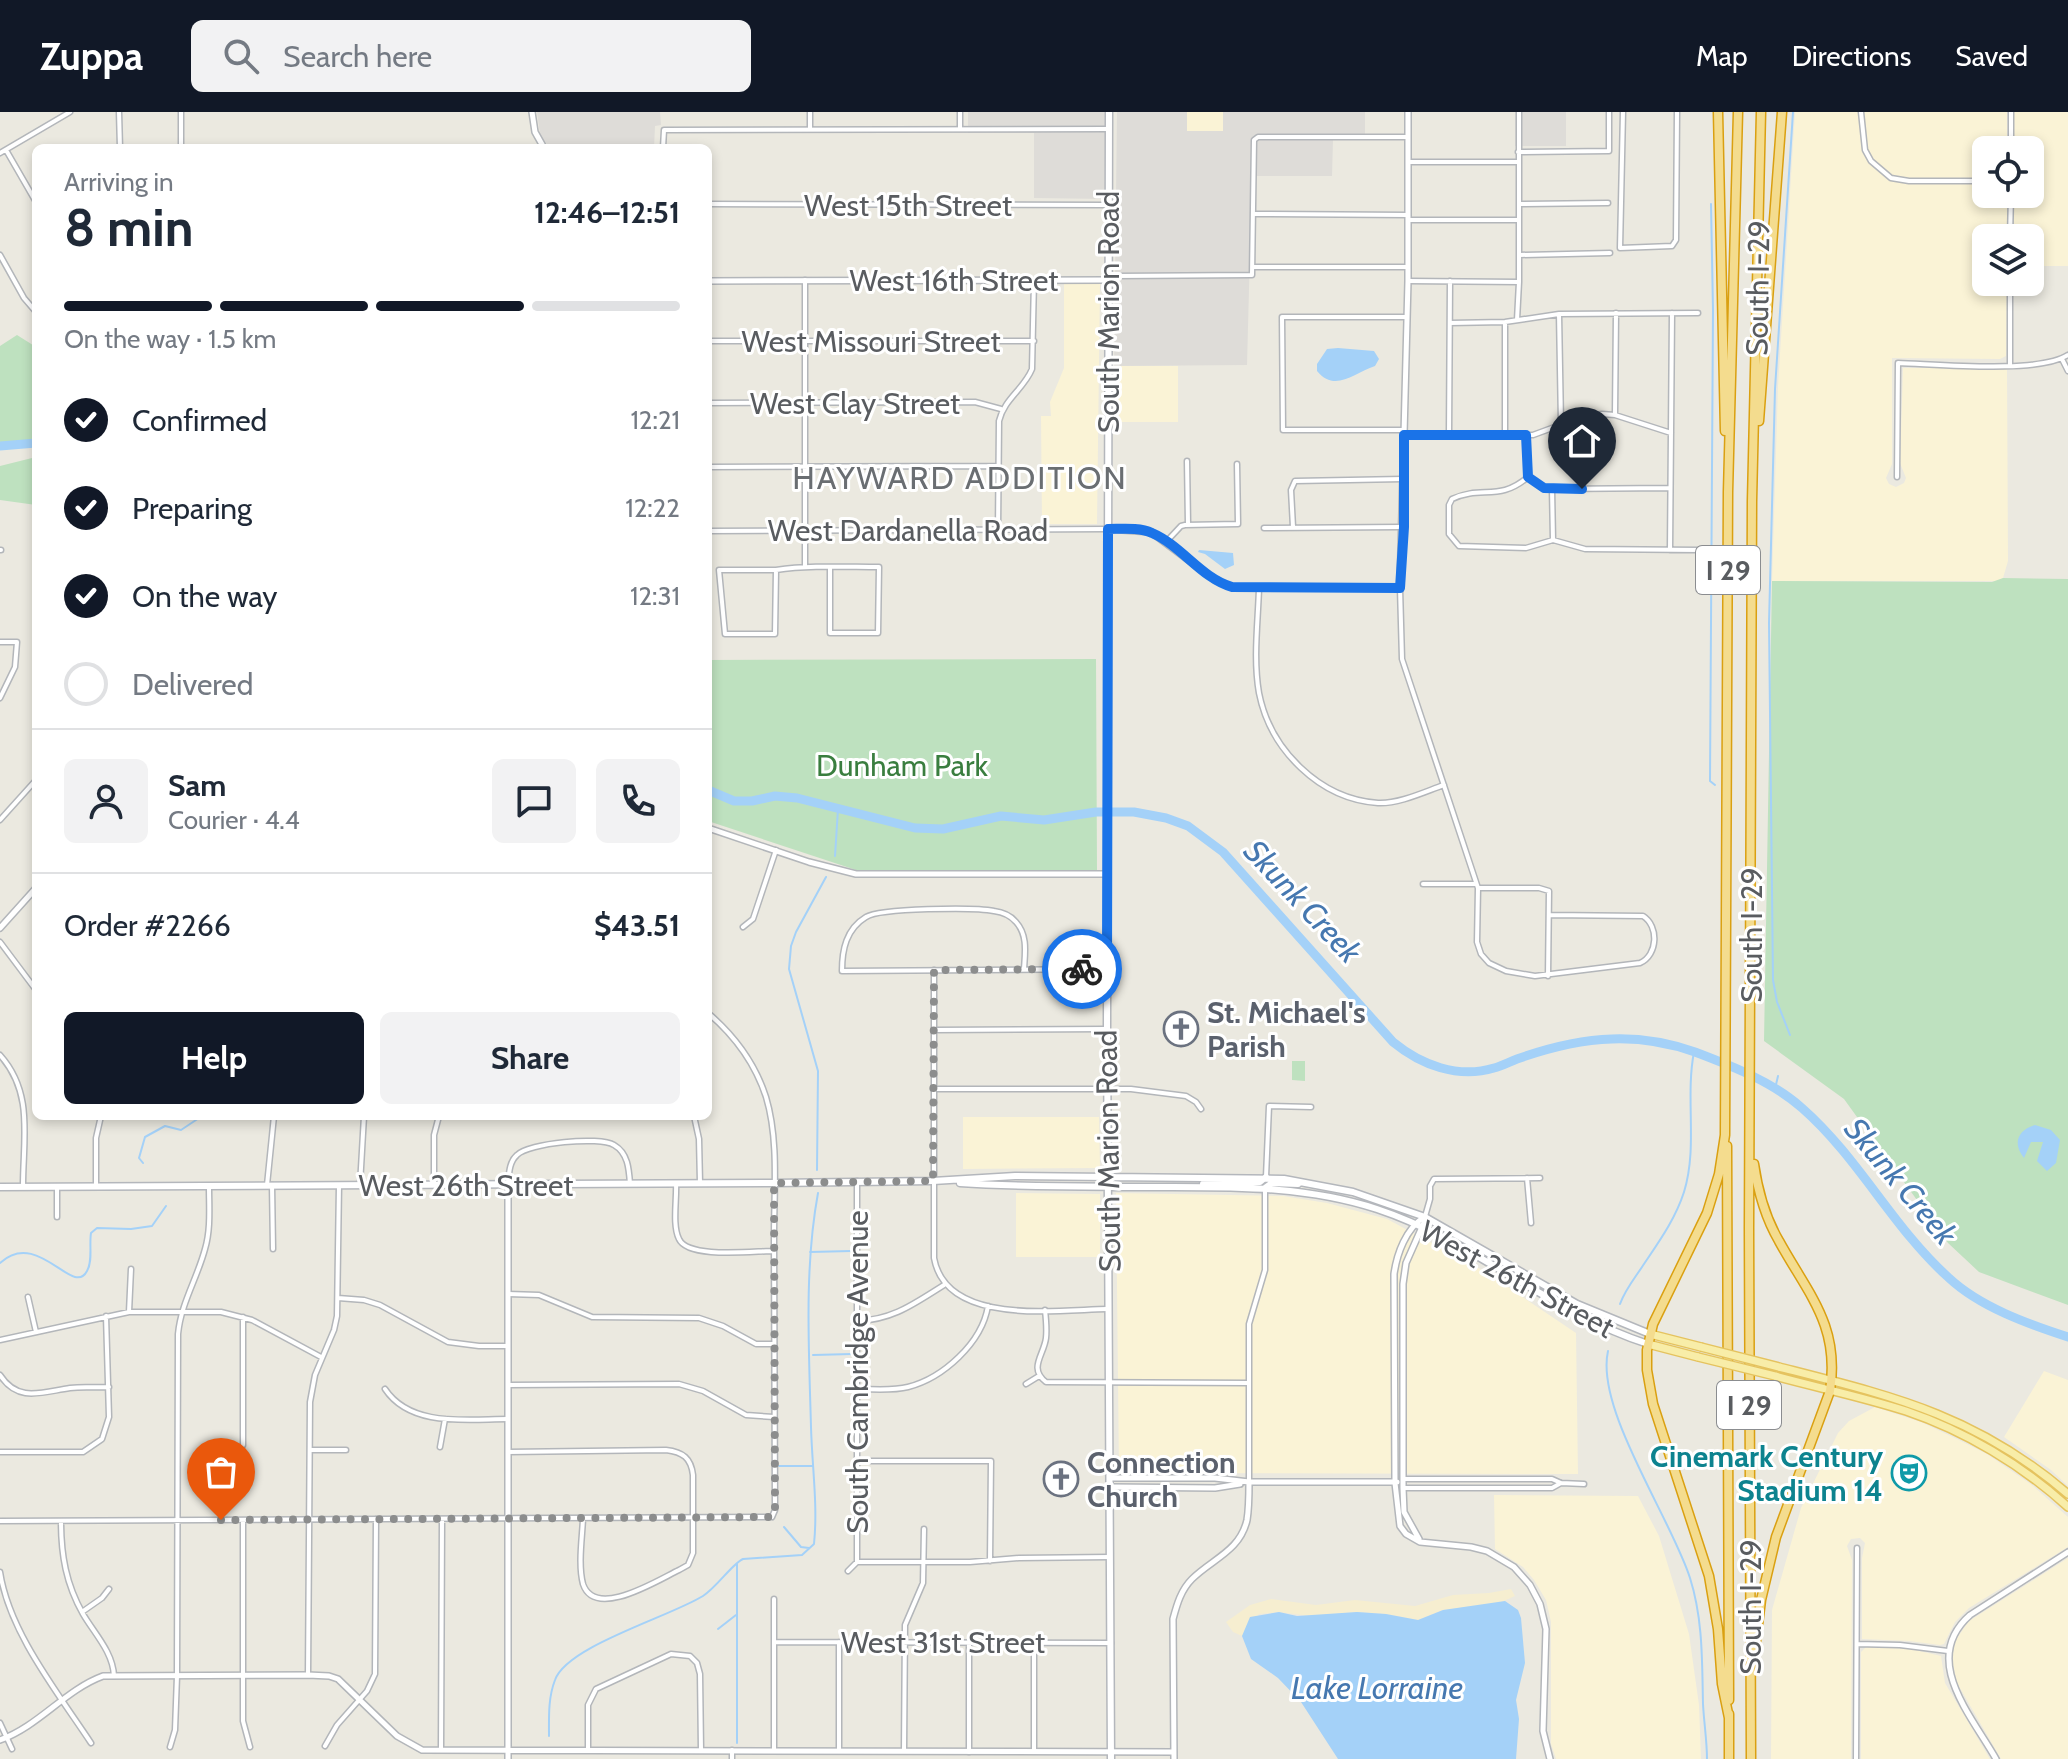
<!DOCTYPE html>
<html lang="en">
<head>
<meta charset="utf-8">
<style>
  body { margin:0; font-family:Cabin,sans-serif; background:#f2f2f3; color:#1f2937; height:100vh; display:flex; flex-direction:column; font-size:30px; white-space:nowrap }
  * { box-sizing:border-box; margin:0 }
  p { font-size:26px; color:#747a83 }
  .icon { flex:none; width:44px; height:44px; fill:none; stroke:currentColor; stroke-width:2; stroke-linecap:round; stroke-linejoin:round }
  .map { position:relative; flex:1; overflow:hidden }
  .side { position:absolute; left:32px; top:32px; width:680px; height:976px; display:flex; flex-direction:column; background:#fff; border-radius:12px; box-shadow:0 4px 12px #0003 }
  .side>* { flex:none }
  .tools { position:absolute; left:1972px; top:24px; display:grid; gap:16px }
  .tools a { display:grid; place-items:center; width:72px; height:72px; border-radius:12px; background:#fff; box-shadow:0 4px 12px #0003; font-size:40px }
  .pin { position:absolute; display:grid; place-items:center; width:68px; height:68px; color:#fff; margin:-82px -34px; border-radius:50% 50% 50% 0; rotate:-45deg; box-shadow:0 0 8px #0007 }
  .pin .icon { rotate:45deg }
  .courier { position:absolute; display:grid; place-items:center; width:80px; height:80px; margin:-40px; border:6px solid #1a73e8; border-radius:50%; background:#fff; color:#222; box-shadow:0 2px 10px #0007 }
  .summary em { font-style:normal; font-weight:700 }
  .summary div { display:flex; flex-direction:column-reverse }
  .summary { display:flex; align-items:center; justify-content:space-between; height:136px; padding:0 32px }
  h1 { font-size:52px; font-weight:700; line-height:60px }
  .bar { display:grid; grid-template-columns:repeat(4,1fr); gap:12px 8px; align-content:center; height:96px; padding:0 32px }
  .bar i { height:10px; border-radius:6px; background:#e0e1e3 }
  .bar .on { background:#111827 }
  .bar p { grid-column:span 4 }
  .line { display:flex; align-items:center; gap:20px; padding:0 32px; border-top:2px solid #e0e1e3 }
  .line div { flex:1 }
  .round { display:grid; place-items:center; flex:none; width:84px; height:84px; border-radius:12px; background:#f2f2f3 }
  ol { padding:0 32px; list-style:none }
  li { display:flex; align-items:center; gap:24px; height:88px }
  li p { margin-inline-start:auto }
  li .icon { padding:8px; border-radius:50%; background:#111827; color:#fff; stroke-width:4 }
  li:last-child { color:#747a83 }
  li i { width:44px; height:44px; border:4px solid #e0e1e3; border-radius:50% }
  .cta { display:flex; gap:16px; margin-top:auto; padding:16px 32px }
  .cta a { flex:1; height:92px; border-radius:12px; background:#111827; color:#fff; font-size:32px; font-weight:700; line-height:92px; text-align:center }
  .cta a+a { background:#f2f2f3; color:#1f2937 }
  header { display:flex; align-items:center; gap:48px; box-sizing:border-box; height:112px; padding:0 40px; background:#111827; color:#fff }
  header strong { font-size:38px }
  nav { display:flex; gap:44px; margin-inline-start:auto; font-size:28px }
  .search { width:560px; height:72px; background:#f2f2f3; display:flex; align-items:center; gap:20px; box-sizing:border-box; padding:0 28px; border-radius:12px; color:#747a83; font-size:30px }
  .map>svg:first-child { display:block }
  .commercial { fill:#faf3d6 }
  .industrial { fill:#dedcd8 }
  .green { fill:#bee1bf }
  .sand { fill:#f6eed0 }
  .water { fill:#a4d1f8 }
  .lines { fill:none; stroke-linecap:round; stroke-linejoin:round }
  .stream { stroke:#a4d1f8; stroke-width:2 }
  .river { stroke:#a4d1f8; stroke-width:9 }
  .minor-casing { stroke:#b3b6ba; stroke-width:7 }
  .tertiary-casing { stroke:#b3b6ba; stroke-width:8 }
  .secondary-casing { stroke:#b4b7bc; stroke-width:9 }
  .primary-casing { stroke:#e5c35f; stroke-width:10 }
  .motorway-casing { stroke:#daa011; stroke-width:11 }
  .minor { stroke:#fff; stroke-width:4 }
  .tertiary { stroke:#fff; stroke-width:5 }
  .secondary { stroke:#fff; stroke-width:6 }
  .primary { stroke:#f8eda8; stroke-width:7 }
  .motorway { stroke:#f4dc8e; stroke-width:8 }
  .primary-bridge-casing { stroke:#e5c35f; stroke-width:10; stroke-linecap:butt }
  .primary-bridge { stroke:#f8eda8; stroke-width:7 }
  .done { stroke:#8c8d8d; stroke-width:8; stroke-dasharray:0 14.4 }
  .route { stroke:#1a73e8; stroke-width:10 }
  .labels { text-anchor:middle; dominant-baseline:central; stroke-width:6; stroke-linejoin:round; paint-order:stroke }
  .shield { fill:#fff; stroke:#8b8d90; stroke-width:2 }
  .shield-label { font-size:28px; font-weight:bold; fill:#595c60 }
  .street-label { font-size:30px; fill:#595c60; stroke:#fff }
  .park-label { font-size:30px; fill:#3a7e3f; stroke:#fff }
  .worship-label { font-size:30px; font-weight:bold; fill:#5b616d; stroke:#fff; text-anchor:start }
  .culture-label { font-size:30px; font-weight:bold; fill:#0d838f; stroke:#fff; text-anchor:end }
  .neighbourhood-label { font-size:32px; letter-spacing:2px; fill:#6a6e72; stroke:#fff }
  .water-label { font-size:32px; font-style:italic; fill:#4678b0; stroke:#fff }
</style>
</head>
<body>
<header>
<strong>Zuppa</strong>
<div class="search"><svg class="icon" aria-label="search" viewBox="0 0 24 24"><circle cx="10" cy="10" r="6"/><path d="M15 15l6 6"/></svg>Search here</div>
<nav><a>Map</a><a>Directions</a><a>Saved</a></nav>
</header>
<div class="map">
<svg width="2068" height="1647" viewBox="0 0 2068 1647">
  <rect width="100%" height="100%" fill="#ebe9e0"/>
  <path class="commercial" d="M1187,0h36v19h-36z
    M1795,0h212v38h-21v44h21v44h-21v44h21l-1,74 -6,3 -108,-1v106l-6,14 3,6 7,3 8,-4 2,-5 -6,-15 3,-95h104l1,193 -5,17 -4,3h-227l6,-195z
    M2014,0h54v154h-38v-28h-16v-44h16v-44h-16z
    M1064,172h36l-3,240h-55l-1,-108h10l-1,-14 14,-34z
    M1114,254h64v56h-64z
    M963,1005h136l1,51 -137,1z
    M1016,1081l84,1v63h-84z
    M1116,1081l167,3 44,7 60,16 97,52 92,62 2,141 -459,-1z
    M2044,1259l24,9v106l-17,-16 -47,-33z
    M1875,1295l46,15 36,17 30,15 45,31 36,32v30l-99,61 -14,14 -11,22 -4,1 -31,-4 -47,-2v-81l3,-15 -5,-5 -9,1 -4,7 5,14 -1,199h-80l1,-149 29,-102 37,-75 11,-12z
    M1494,1383l144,1 21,40 30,98 10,71 2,54h-145l-5,-15v-122l-5,-22 -12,-20 -11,-13 -28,-18z
    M2068,1446v201h-67l-44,-76 -5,-23 3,-19 14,-20z
    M1866,1535l45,2 30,7 4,27 45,76h-129v-107z"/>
  <path class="industrial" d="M537,0h123l1,13 -6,1 -1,22h-104l-10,-13z
    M968,0h138v87l-72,-1v-65h-66z
    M1117,0h70v19h36v-19h142v27l-32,1 -1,36h-80l-5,189 -133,1z
    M1515,0h51v34h-51z"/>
  <path class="green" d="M17,223l19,12v96l-36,3v-100z
    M36,345v48l-36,-5v-34z
    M2003,466l65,1v726l-89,-33 -31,-29 -104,-144 -80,-58 8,-460 220,1z
    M1096,547l1,211h-241l-148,-49v-161z
    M1292,949h13v20l-13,-1z"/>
  <path class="sand" d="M1511,1477l4,7 -18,8 -54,6 -25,10 -32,-6 -29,-2 -47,4 -31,-4 -20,2 -17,22 -9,-4 -7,-10 24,-17 21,-6 45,6 39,-5 60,6 38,-11 36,-2z"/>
  <path class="water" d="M1338,236l36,3 5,8 -4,7c-21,7 -40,27 -58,5v-7l10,-15z
    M1199,438l34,3 1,12 -9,4 -20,-15 -7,-2z
    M2035,1013l16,5 9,10 -4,23 -9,8 -10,-10 6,-19h-12l-7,16c-12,-15 -6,-28 11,-33z
    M1505,1489l13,9 3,8 4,45 -9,37 3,19 -3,40h-178l-37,-57 -23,-24 -27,-19 -9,-23 8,-19 29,-5 18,4 60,-4 29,2 32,6 25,-10z"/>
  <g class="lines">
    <path class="stream" d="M1711,92l2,106 -3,471 5,4
      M835,744l3,-47
      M1790,923l-13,-33 -4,-22 -4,-357 6,-234 18,-277
      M1775,977l3,-13
      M143,1051l-4,-5 6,-21 20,-11 16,4 21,-14
      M817,1058l1,-99 -29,-102 2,-23 5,-14 30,-55
      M810,1140l41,-1
      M0,1151c38,-35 73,35 87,8 6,-10 2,-26 4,-38l6,-5 34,1 21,-3 14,-20
      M1620,1192c5,-14 14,-25 22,-37 16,-24 33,-47 42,-75 14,-45 1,-94 10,-140
      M1608,1239c-13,58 63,167 82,227 13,41 12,83 13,126 1,19 4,37 4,55
      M813,1243l39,-1
      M779,1354h34
      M784,1415l17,20 8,1
      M737,1451v180
      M718,1517l18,-14
      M549,1624c0,-19 -1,-38 6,-56 12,-34 114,-63 148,-84 14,-9 30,-33 40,-37l59,-4 12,-11c4,-39 -2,-78 -3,-117 -2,-77 -7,-158 7,-234"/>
    <path class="river" d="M0,334l36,-3
      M708,678l26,11h18l23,-5 22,2 118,30 28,1 58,-13 43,4 52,-8h38l32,6 22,8 35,26 170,190c28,23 65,37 101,26 8,-2 15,-6 23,-9 28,-10 64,-19 95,-20 27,-1 57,4 83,13 37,14 78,30 107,56 57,50 91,120 147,170 31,29 79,46 119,59"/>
    <g class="minor-casing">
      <path id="minor" d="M119,0l1,36
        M181,0v36
        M810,0v17
        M960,0v17
        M1623,0l-3,136 52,-2 4,-6 1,-128
        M1861,0l4,38 6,11 20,17 18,3h77
        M663,36l1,-18 445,-1
        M6,38l30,52
        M2011,38v-38
        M1518,40l91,-1v-39
        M0,41l70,-41
        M1409,50h109
        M708,92l400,1
        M1519,92l89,-1
        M1254,102l154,1
        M1408,108h111
        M2010,126l1,-44
        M0,143l24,43 12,14
        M1520,143l90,-2
        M1254,155h153
        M805,168v287
        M1109,168l8,-4 135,-1 2,-135 4,-3h150
        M1408,169l111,1
        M1559,202l2,110
        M1517,208l2,-38v-170
        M1505,210v113
        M1450,211l55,-1 54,-8 139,-1
        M708,229h326
        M2062,247l6,12
        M2010,253v-83
        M708,291l267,-1 26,7
        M1615,302l1,-101
        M1404,318h-121l-1,-113h125
        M1449,322l1,-153
        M1404,323h129l49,-18 20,-3 13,1 56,18
        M1526,323l2,42 16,11 8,1 1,51
        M1187,349l1,63
        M708,355l289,-1
        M1528,365c-29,25 -46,8 -76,22l-3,6v29l10,12 67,2 27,-8 32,9 115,1
        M1897,365l1,-114c38,1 141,11 170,-8
        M1553,377l117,-1
        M1293,415l-2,-37 4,-9 108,-2
        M1264,416l137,-1
        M998,418l1,-109c5,-22 25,-32 33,-52l2,-89
        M708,419l400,-2
        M1166,430l15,-16 4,-1 53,-1 -1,-60
        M0,438h1
        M1670,438l2,-237
        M719,458h57l-1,64h-50z
        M776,458c34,-5 69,-3 103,-3l-1,66h-48v-66
        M1259,476c-1,34 -6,71 0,105 11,56 60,106 119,110 21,1 46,-11 66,-18
        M1400,476l2,71 76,229 -1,54 4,12 8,9 17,8 29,5 105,-13c18,-8 19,-37 3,-47l-94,-1
        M0,530h17l-2,25 -15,31
        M0,708l36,-40
        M1423,772h53
        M1478,776h61l10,3 -1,85
        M743,815l10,-8 23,-69
        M0,830l36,48
        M1024,857c1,-16 4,-34 -8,-47 -5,-6 -14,-10 -22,-11 -19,-4 -114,-3 -128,6 -20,12 -24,33 -24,54l264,-2
        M934,858v288c12,68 122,52 173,51
        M708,901c27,23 47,50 58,84 13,43 8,94 8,139 0,91 0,182 1,274l-3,7
        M934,918l173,-1
        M0,943c34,38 23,83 23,131
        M933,977h198l55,7 10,6 5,7
        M694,1004l5,23 1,44
        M1266,1065l3,-71 42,1
        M1527,1066l4,45
        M857,1069v381
        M676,1071c1,16 -4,42 3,56 9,20 74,12 95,12
        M508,1072c1,-10 1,-22 9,-29 11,-12 83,-19 97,-10 14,8 15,24 16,39
        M267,1073l7,-69
        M272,1073l1,64
        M360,1073l4,-69
        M434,1073v-50l5,-19
        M96,1074v-48l5,-22
        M57,1105v-30
        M1422,1115l8,-28v-13l4,-7 106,-1
        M508,1182l31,1 53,22 107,1 24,8 33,18h18
        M28,1185l8,35
        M338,1186l26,2 16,5 68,37 31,4h29
        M1045,1198c1,9 2,19 1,28 -2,17 -18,30 0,44l203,1
        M129,1200l2,-43
        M243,1205v128
        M857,1209c36,-1 58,-18 87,-36
        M0,1228l129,-28h92l31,8 69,37
        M0,1263c18,28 42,17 70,13 13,-1 26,-1 39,-1
        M1026,1272l13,-8
        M508,1273l171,-1 24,7 43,24 28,2
        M385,1277c26,39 83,30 123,30
        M858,1277c16,0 34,2 50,-2 35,-9 74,-44 80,-81
        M440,1335l5,-28
        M310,1338h36
        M0,1340h83l19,-13 7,-22 -3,-101
        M508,1340l158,-2c17,2 25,8 27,25v78l-5,12 -9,5c-21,10 -84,50 -96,14 -5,-19 -1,-45 0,-65
        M857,1349h134l-1,100
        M1403,1367h149l9,4 23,1
        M1249,1370v-158l16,-54v-80
        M1403,1376h149l9,-5
        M243,1408v201l7,26
        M0,1409l772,-4
        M61,1409c0,34 5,63 22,93 11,19 30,38 31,62
        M848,1459l9,-9h113l49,-4 91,-1
        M0,1460c9,60 58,121 91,171
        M774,1487v151
        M82,1500l20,-14 7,-9
        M775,1530l336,1
        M839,1530v109
        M969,1530v110
        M1034,1531v108
        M1857,1532l43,1 48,6
        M308,1563l2,-273 5,-27 19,-45 3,-14 2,-131
        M0,1611l12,26
        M325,1634l12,-21 30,-34 8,-17 1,-155
        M170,1635l5,-17 2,-54 1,-342c3,-31 19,-55 27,-85 6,-20 4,-42 4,-63
        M441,1637l1,-229
        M588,1638v-45l8,-16 75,-35 19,2 7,7 3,11 1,76
        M904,1639l1,-126 18,-42 1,-54
        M732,1647v-9
        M1856,1647l1,-211"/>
    </g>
    <g class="tertiary-casing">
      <path id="tertiary" d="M532,0l3,20 9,16
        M708,169l401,-1
        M1108,417l43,3 64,48 17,7 168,1 8,-307v-169
        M708,716l101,34 47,12h251
        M0,816l36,-40
        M508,1072v575
        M1424,1105c-18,12 -27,36 -30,57l1,209 5,43 6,8 14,8 51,5 16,4 27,16 16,18 10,19 6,25 -3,102 7,28
        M1111,1366h104l34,4h148
        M1111,1375l104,1 25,-4
        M1419,1427l-15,-27 -1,-24v-204l3,-21 16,-36
        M0,1628c39,-14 65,-50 103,-64l205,-1 21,1 9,3 59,57 25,14 752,2
        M1174,1647l-1,-140c4,-15 8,-29 19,-40 20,-20 48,-28 55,-59 2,-12 2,-25 2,-38
        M1996,1647c-25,-44 -76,-100 -26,-144l98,-63"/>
    </g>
    <g class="secondary-casing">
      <path id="secondary" d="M1109,0l-2,917 4,730
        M960,1071c71,5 142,3 213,4 70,0 137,0 204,22 97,32 174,104 271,135
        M1203,1072l57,-2 6,-5
        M0,1075l774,-4 159,-2 82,-5 269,3 69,13 72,25 152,87 73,30
        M1265,1076l7,-5 26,1"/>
    </g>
    <g class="primary-casing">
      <path id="primary" d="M1650,1222l51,13
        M1648,1232l50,13
        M1779,1255c113,29 197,48 289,127
        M1775,1264c44,12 88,21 131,35 59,20 116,54 162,96"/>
    </g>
    <g class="motorway-casing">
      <path id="motorway" d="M1718,0l7,319
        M1759,309l23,-309
        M1727,1034l2,554
        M1754,1052c4,28 11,53 25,77 29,53 61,84 51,150l-54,146 -15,63 -6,49
        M1729,1602v45
        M1729,1606l-7,-34 -4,-55 -9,-53 -56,-172 -6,-34v-20l6,-26 54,-111 12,-39 6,-39 3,-643 10,-380
        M1751,1647l-2,-531 3,-727 9,-389"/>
    </g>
    <use href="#minor" class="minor"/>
    <use href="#tertiary" class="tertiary"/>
    <use href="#secondary" class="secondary"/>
    <use href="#primary" class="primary"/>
    <use href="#motorway" class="motorway"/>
    <g class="primary-bridge-casing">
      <path id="primary-bridge" d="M1701,1235l78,20
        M1698,1245l77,19"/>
    </g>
    <use href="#primary-bridge" class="primary-bridge"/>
  </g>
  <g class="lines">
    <path class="done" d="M221,1408l551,-3 3,-7 -1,-327 159,-2 1,-211 148,-1"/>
    <path class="route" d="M1082,857l25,-1 1,-439c14,0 31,-2 44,4 30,13 49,45 80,54l168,1 4,-61v-92h122l2,42 16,11 38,1"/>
  </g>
  <defs>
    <g id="church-ring" transform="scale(1.8)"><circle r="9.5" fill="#fff" stroke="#6b7280" stroke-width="1.5"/><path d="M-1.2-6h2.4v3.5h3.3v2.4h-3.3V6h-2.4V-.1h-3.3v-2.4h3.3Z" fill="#6b7280"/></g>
    <g id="theatre-ring" transform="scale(1.8)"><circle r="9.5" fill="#fff" stroke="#0f9aa8" stroke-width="1.5"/><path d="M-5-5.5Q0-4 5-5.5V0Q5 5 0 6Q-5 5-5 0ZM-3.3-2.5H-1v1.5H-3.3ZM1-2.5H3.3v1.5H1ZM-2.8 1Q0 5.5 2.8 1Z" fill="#0f9aa8"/></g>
  </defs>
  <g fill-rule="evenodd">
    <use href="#church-ring" x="1181" y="917"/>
    <use href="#theatre-ring" x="1909" y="1361"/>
    <use href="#church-ring" x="1061" y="1367"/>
  </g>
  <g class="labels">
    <g class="shield">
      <rect x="1696" y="434" width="64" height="48" rx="6"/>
      <rect x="1717" y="1269" width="64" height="48" rx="6"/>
    </g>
    <g class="shield-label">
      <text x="1728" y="458">I 29</text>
      <text x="1749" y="1293">I 29</text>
    </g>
    <g class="street-label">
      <text x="908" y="93">West 15th Street</text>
      <text x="954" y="168">West 16th Street</text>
      <text transform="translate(1758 176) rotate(-89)">South I-29</text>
      <text transform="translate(1108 200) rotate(-90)">South Marion Road</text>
      <text x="871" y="229">West Missouri Street</text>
      <text x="855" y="291">West Clay Street</text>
      <text x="908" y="418">West Dardanella Road</text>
      <text transform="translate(1751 823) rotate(-90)">South I-29</text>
      <text transform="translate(1108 1039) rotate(-91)">South Marion Road</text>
      <text x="466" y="1073">West 26th Street</text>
      <text transform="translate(1517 1167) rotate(28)">West 26th Street</text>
      <text transform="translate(857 1260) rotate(-90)">South Cambridge Avenue</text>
      <text transform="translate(1750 1495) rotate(-90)">South I-29</text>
      <text x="943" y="1530">West 31st Street</text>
    </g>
    <g class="park-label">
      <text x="902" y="653">Dunham Park</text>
    </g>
    <g class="worship-label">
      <text x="1207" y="900">St. Michael's<tspan x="1207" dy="34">Parish</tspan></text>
      <text x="1087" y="1350">Connection<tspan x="1087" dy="34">Church</tspan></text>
    </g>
    <g class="culture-label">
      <text x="1883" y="1344">Cinemark Century<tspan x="1883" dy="34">Stadium 14</tspan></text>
    </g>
    <g class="neighbourhood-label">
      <text x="960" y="365">HAYWARD ADDITION</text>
    </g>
    <g class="water-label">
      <text transform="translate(1303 789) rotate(47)">Skunk Creek</text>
      <text transform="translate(1901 1069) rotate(50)">Skunk Creek</text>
      <text x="1377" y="1575">Lake Lorraine</text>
    </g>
  </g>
</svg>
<div class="tools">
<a><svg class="icon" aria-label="locate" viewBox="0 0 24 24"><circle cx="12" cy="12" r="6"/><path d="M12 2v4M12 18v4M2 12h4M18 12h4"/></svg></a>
<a><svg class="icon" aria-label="layers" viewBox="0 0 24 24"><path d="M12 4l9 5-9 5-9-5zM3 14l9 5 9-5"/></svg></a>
</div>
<div class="pin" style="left:221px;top:1408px;background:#ea580c"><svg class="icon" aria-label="bag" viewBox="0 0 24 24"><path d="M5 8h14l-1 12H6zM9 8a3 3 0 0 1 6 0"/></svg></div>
<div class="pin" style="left:1582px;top:377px;background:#1f2937"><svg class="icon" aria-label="home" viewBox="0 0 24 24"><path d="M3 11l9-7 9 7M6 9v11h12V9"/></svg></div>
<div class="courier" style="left:1082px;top:857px"><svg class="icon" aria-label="bike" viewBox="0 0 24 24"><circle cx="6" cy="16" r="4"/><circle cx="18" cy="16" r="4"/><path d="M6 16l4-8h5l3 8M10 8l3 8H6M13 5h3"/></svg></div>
<section class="side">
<div class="summary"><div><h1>8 min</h1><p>Arriving in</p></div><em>12:46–12:51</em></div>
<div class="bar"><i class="on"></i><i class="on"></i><i class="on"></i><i></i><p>On the way · 1.5 km</p></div>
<ol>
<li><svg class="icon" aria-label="check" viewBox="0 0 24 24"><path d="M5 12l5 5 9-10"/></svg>Confirmed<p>12:21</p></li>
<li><svg class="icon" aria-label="check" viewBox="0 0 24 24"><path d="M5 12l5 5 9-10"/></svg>Preparing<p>12:22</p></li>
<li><svg class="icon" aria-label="check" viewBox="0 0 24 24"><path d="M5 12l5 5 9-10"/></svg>On the way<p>12:31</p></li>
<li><i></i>Delivered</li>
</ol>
<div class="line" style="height:144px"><a class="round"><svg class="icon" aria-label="person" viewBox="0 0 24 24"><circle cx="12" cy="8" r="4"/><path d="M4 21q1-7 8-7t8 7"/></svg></a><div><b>Sam</b><p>Courier · 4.4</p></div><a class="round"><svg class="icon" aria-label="chat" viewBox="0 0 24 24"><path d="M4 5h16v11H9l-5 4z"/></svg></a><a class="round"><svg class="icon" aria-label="phone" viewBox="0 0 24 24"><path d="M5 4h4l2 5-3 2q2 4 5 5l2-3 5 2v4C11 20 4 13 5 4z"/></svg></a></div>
<div class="line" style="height:104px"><div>Order #2266</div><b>$43.51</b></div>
<div class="cta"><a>Help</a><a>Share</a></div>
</section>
</div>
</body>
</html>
